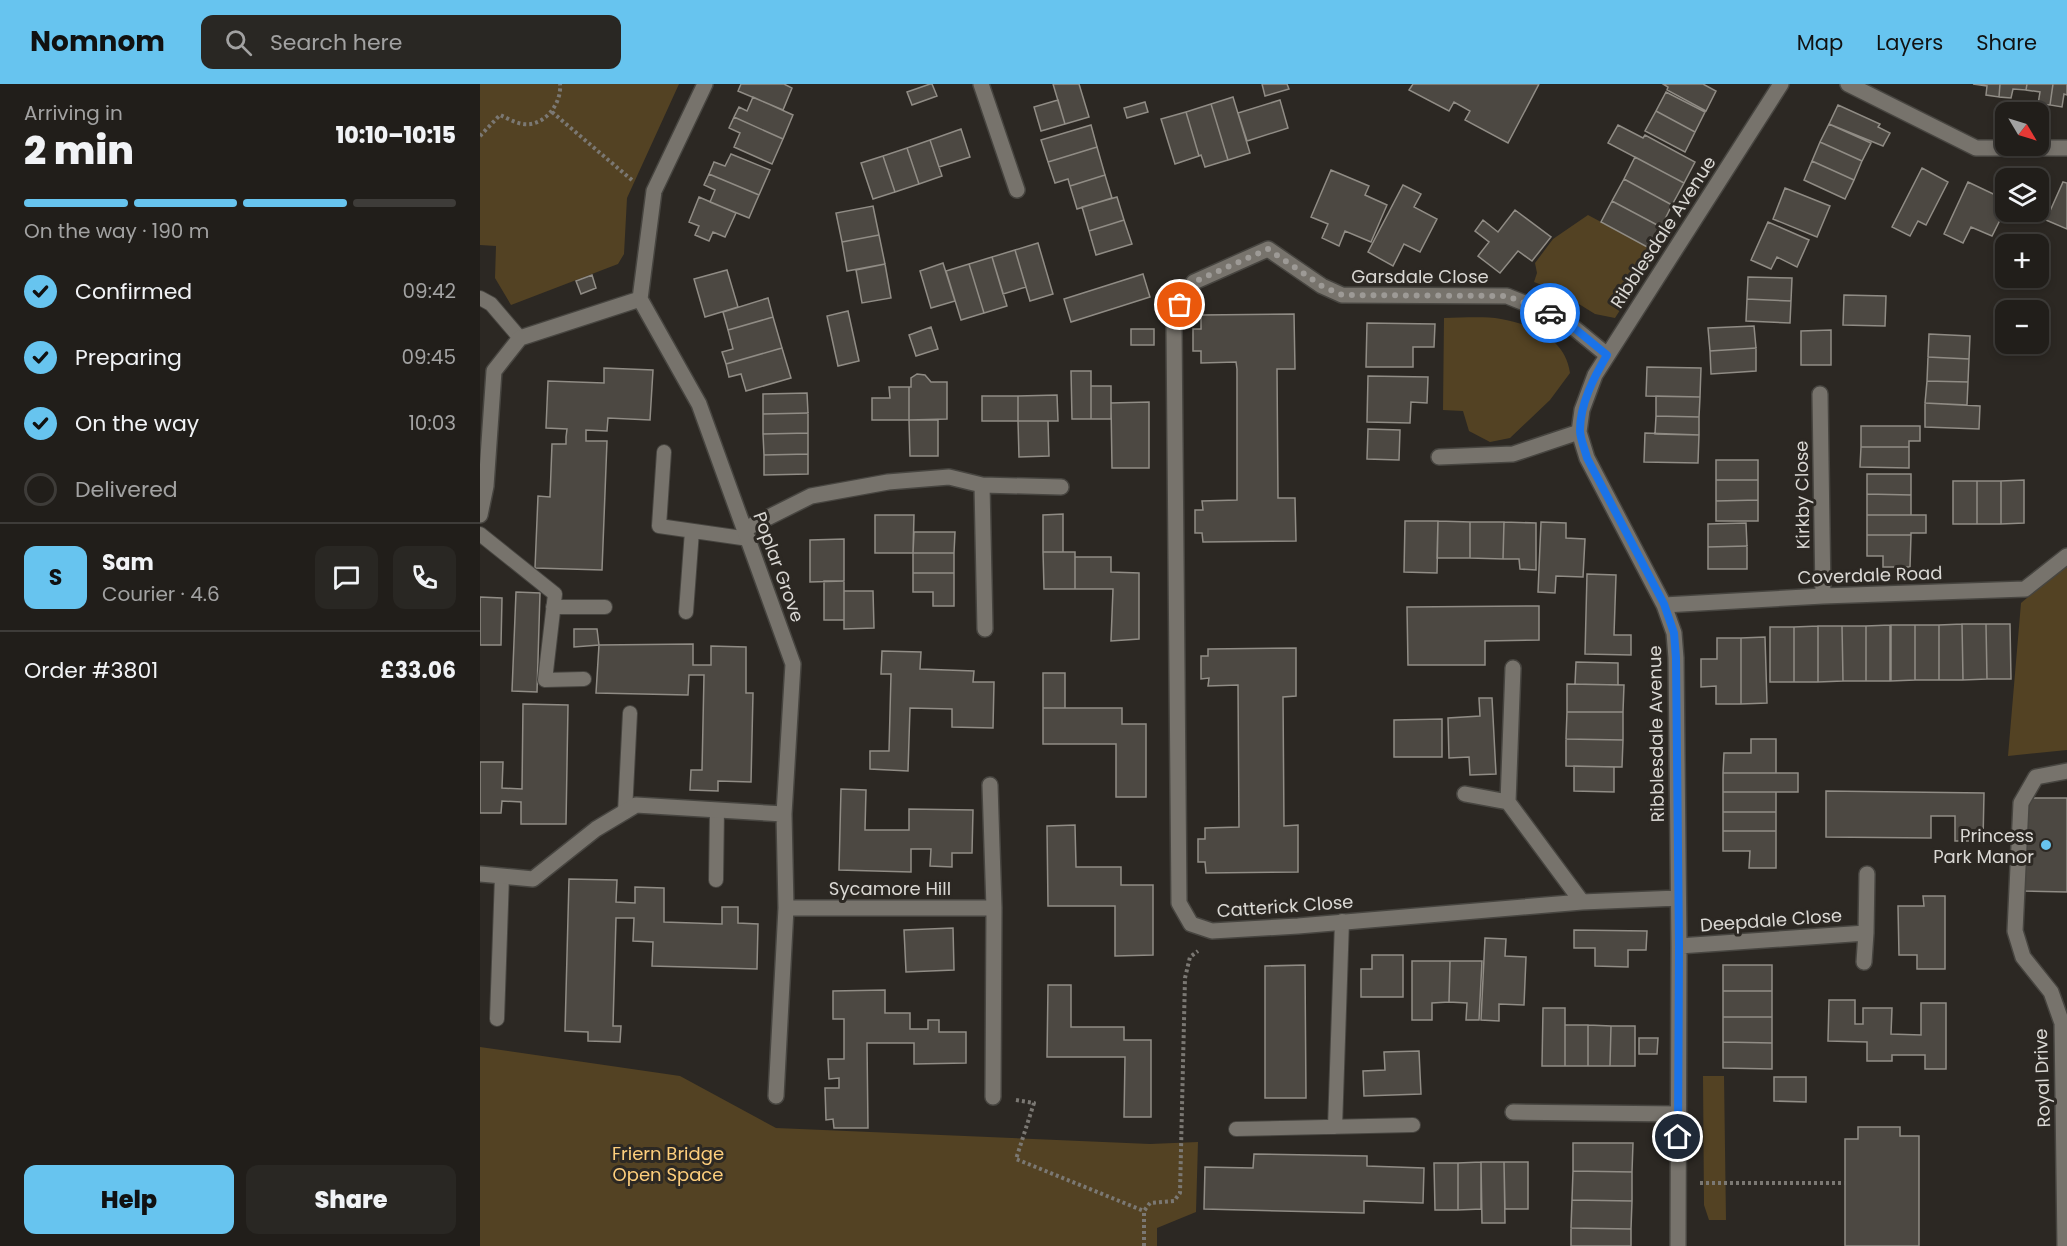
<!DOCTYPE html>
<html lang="en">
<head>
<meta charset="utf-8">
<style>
  body { margin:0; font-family:Poppins,sans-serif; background:#292723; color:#f1f3f6; height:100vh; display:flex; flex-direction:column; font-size:22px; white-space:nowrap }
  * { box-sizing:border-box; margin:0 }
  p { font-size:20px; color:#a2a2a2 }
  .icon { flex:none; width:33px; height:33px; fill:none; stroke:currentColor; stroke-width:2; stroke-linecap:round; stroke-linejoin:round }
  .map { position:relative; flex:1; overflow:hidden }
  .panel { display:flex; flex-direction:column; background:#211e1a; width:480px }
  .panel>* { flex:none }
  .needle { width:39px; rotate:128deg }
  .fabs { position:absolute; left:1515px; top:18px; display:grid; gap:12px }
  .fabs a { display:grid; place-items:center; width:54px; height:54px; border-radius:12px; background:#211e1a; box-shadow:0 3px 9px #0003,0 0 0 2px #3e3c39; font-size:30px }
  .pin { position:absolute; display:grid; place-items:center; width:51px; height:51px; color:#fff; margin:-26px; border:3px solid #fff; border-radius:50%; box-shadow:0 2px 6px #0007 }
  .courier { position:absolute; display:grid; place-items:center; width:60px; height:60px; margin:-30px; border:4px solid #1a73e8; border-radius:50%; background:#fff; color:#222; box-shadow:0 2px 8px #0007 }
  .overview em { font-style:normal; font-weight:800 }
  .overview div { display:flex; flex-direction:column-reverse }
  .overview { display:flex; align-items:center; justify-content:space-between; height:102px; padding:0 24px }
  h1 { font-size:39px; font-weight:800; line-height:45px }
  .bar { display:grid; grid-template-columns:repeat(4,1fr); gap:9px 6px; align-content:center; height:72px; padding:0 24px }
  .bar i { height:8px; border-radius:4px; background:#3e3c39 }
  .bar .active { background:#67c4ef }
  .bar p { grid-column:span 4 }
  .line { display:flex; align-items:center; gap:15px; padding:0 24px; border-top:2px solid #3e3c39 }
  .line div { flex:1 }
  .round { display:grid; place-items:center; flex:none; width:63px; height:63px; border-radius:12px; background:#292723 }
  ol { padding:0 24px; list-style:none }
  li { display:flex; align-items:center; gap:18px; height:66px }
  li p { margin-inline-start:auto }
  li .icon { padding:6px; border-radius:50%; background:#67c4ef; color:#111; stroke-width:4 }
  li:last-child { color:#a2a2a2 }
  li i { width:33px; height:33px; border:3px solid #3e3c39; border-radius:50% }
  .primary-button { display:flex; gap:12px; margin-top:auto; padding:12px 24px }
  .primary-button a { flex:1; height:69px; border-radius:12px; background:#67c4ef; color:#111; font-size:24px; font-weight:800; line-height:69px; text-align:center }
  .primary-button a+a { background:#292723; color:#f1f3f6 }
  header { display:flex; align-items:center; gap:36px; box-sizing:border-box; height:84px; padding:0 30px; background:#67c4ef; color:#111 }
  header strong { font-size:28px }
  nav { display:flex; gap:33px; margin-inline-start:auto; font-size:21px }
  .search { width:420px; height:54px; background:#292723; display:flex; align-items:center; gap:15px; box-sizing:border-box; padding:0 21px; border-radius:12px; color:#a2a2a2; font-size:22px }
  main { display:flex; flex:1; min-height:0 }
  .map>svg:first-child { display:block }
  .green { fill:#534223 }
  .building { fill:#4c4842; stroke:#908c85; stroke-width:1.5 }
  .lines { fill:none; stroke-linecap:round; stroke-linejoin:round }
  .lane-casing { stroke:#474540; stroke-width:16 }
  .street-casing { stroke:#474540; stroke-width:18 }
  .path { stroke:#7b7873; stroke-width:4; stroke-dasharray:3 3; stroke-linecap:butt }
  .lane { stroke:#77736c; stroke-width:14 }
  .street { stroke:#77736c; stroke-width:15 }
  .done { stroke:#9d9a96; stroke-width:6; stroke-dasharray:0 10.8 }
  .route { stroke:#1a73e8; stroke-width:8 }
  .poi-dot { fill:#67c4ef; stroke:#2c2823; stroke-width:2 }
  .labels { text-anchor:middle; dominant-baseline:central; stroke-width:6; stroke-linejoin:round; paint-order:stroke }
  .street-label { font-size:18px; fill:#dad8d4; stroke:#2c2823 }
  .poi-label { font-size:18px; fill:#dad8d4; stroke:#2c2823; text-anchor:end }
  .park-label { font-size:18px; fill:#fdce7c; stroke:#2c2823 }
</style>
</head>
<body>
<header>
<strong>Nomnom</strong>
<div class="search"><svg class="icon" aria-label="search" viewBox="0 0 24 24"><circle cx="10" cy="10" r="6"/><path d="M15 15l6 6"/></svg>Search here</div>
<nav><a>Map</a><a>Layers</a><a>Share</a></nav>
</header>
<main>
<section class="panel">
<div class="overview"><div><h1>2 min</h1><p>Arriving in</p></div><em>10:10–10:15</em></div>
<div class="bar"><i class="active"></i><i class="active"></i><i class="active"></i><i></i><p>On the way · 190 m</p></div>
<ol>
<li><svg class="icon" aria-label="check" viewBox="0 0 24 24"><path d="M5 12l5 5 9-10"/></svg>Confirmed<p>09:42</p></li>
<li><svg class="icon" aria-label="check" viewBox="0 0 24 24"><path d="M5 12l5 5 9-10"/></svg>Preparing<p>09:45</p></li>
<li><svg class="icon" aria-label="check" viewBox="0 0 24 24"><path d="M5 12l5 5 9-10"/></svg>On the way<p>10:03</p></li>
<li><i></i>Delivered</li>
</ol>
<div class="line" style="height:108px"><b class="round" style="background:#67c4ef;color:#111">S</b><div><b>Sam</b><p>Courier · 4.6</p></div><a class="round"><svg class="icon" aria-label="chat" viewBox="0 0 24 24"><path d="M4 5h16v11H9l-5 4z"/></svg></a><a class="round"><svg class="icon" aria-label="phone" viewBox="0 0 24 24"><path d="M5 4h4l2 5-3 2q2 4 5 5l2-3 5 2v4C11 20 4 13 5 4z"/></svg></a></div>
<div class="line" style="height:78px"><div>Order #3801</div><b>£33.06</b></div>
<div class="primary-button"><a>Help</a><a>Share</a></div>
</section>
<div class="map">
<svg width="1587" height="1162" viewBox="0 0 1587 1162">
  <rect width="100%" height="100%" fill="#2c2823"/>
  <path class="green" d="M0,0h199l-52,114 -3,56 -6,10 -107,41 -16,-27 1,-32 -16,-1z
    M1108,131l69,37 -42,66 -20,-4 -37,-23 -24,-9 3,-9 -2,-10 18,-24z
    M964,234c18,0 39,-2 57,1 30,5 65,20 69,54l-20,27 -40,38 -20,4 -21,-11 -6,-20 -20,-1z
    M1587,480v186l-59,6 13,-153z
    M0,963l200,29 96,52 374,16 48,-2 -2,70 -39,16v18h-677z
    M1223,992h21l2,144h-17l-5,-15z"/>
  <path class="building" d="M261,0h43l8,4 -9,22 -45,-19z
    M450,0h2l5,12 -25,9 -5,-13z
    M573,0h26l10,33 -24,7z
    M782,0h25l2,5 -24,7z
    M933,0h126l-31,59 -43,-23 5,-9 -16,-9 -5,9 -40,-21z
    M1183,0h40l13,7 -10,20 -39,-21 1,-3z
    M1493,0h27l-1,13 -13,-2 1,-9z
    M1520,0h27l-1,6 -13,-1 -2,9 -12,-1z
    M1547,0h26l-3,21 -12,-1 2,-12 -14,-2z
    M1573,0h14v11l-3,-1 -2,13 -12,-2z
    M1186,8l39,20 -10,20 -39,-21z
    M273,13l40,18 -10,24 -49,-22 5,-10 8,4z
    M753,13l17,56 -22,7 -17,-56z
    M578,16l7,24 -24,7 -7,-24z
    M800,16l8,28 -41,13 -9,-28z
    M665,18l3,10 -21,6 -3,-10z
    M731,20l17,56 -23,7 -4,-12 -2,1 -13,-44z
    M1358,21l42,19 -2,3 12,6 -7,13 -54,-22z
    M1176,27l39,21 -10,20 -40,-21z
    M706,28l13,44 -24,8 -14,-45z
    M254,33l49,22 -11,25 -38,-17 6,-14 -11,-5z
    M1349,40l42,19 -9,18 -42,-19z
    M611,41l6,22 -49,15 -7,-22z
    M1138,41l25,13 2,-3 50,27 -11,21 -76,-40z
    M481,45l9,28 -31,10 -9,-27z
    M450,56l12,36 -23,8 -12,-36z
    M1340,58l42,19 -8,19 -42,-19z
    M617,63l8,28 -35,11 -2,-7 -13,4 -7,-21z
    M427,64l12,36 -24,8 -12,-36z
    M251,70l39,16 -11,25 -50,-21 5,-12 11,4z
    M403,72l12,36 -22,7 -12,-36z
    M1155,73l49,26 -12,22 -48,-26z
    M1332,77l42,19 -9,19 -41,-19z
    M1442,84l26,14 -22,43 -8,-4 -8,15 -18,-9z
    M851,86l38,16 -4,9 22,10 -16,37 -26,-11 -6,15 -17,-8 6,-14 -17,-7z
    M229,90l50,21 -10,23 -39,-16 5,-12 -11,-5z
    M625,91l7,23 -35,11 -7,-23z
    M1144,95l48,26 -11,22 -49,-26z
    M1488,98l38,18v8l-14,28 -21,-9 -8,16 -19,-9z
    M1583,98l4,1v46l-21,-9z
    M923,101l18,9 -7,13 23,12 -17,33 -16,-8 -11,22 -25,-14z
    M1305,104l45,18 -13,31 -44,-18z
    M219,113l37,16 -11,24 -12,-5 -4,9 -14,-6 4,-9 -10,-4z
    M637,113l7,23 -35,11 -7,-24z
    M1132,117l49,26 -12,21 -48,-26z
    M393,122l6,29 -37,7 -6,-29z
    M1035,126l36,27 -19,24 -14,-10 -18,22 -22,-17 11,-14 -14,-11 8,-11 15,12z
    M644,136l8,24 -36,11 -7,-24z
    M1288,138l41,18 -12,27 -20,-10 -6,12 -20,-9z
    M399,151l6,29 -38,7 -5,-29z
    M558,159l15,51 -23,7 -15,-51z
    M535,166l11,37 -23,7 -11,-37z
    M512,173l15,49 -23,7 -15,-49z
    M463,179l12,38 -24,7 -11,-37z
    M405,180l6,34 -29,5 -6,-33z
    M489,180l15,49 -23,7 -15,-49z
    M247,186l11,37 -33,10 -11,-38z
    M663,190l7,23 -79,25 -7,-23z
    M112,191l4,13 -15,6 -5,-13z
    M1268,193l44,1 -1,23 -44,-2z
    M1364,211l42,1 -1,30 -42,-1z
    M288,214l5,19 -45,13 -5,-18z
    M1267,215l44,2 -1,22 -44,-2z
    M368,227l11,50 -21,5 -11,-50z
    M814,230l1,55h-18l1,129h17l1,43 -93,1 -1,-9h-7v-23h8l-1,-9 35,-1v-131l-1,-7 -35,1v-12h-8v-22h8v-14z
    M293,233l9,31 -56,16 -4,-12 11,-3 -5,-19z
    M887,239l68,1 -1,23h-21v20h-47z
    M1274,242l2,22 -46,3 -2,-23z
    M451,243l7,22 -22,7 -7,-21z
    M651,245h23v16h-23z
    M1351,246v35h-30v-34z
    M1449,250l41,2 -1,23 -41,-2z
    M302,264l9,30 -45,13 -5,-17 -12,3 -3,-13z
    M1276,264v23l-45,3 -1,-23z
    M1448,273l41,2 -1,23 -41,-1z
    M1167,283l54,1 -1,29 -54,-1z
    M124,284l49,2 -3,50 -42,-2 -1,13 -21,-1v11h21l-5,129 -67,-2 3,-72 12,1 2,-53h14v-7l1,-8 -21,-1 2,-47 56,2z
    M591,287h20v48h-19z
    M437,290l8,1 6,7h16v37l-38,1v-33h2v-9z
    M888,292l60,1 -1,26 -16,-1 -1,21 -43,-1z
    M1447,297l41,1 -1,23 -42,-2z
    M611,302h20v33h-20z
    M409,303h20v33h-37v-22h18z
    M327,309l1,20 -45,1v-20z
    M577,311l1,26h-40v-25z
    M502,312h36v25h-36z
    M1176,312l44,1 -1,20 -43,-1z
    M669,318v66h-37l-1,-65z
    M1445,319l55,3 -1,23 -54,-2z
    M328,329v20l-45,1v-20z
    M1176,332l43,1v18l-44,-1z
    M429,336h29v36h-28z
    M538,337h30l1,35 -30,1z
    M1381,342h59v15h-11v6h-48z
    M888,345l32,1 -1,30 -32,-1z
    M328,349v21l-44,1 -1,-21z
    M1165,349l54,2 -1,28 -54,-1z
    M1381,363h48v21l-49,-1z
    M328,370v20l-44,1v-20z
    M1236,376h42v20h-42z
    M1387,390h44v21l-44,-1z
    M1236,396h42v20l-42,1z
    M1544,396v43l-23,1v-43z
    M1473,397h24v43h-24z
    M1497,397h24v43h-24z
    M1387,410l44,1v20h-44z
    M1278,416v21h-42v-20z
    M583,430v38h-20v-37z
    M395,431h39l-1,38h-38z
    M1387,431h59v18h-15v2h-44z
    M925,437h33l-1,52 -33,-1z
    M958,437l32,1v36h-33z
    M990,438h34l-1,37 -33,-1z
    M1024,438l32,1v47l-16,-1 -1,-10h-16z
    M1061,438l25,1v15l19,1 -2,38 -27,-1 -1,17 -17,-1z
    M1266,439l1,23 -39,1v-23z
    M434,448h41l-1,21h-41z
    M1387,451h44l-1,32h-27v-11h-16z
    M364,455v42l-34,1v-42z
    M1267,462v23h-39v-22z
    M563,468h32v37h-31z
    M433,469h41v20h-41z
    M595,473h36v15l28,1v66l-28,2 2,-52h-38z
    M433,489h41v33h-21v-14h-20z
    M1107,490l29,1 -2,60h17v20l-46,-1z
    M344,497h20v39h-20z
    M364,507h29l1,37 -30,1z
    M36,508l24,1 -3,99 -25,-1z
    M0,513l22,1 -1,47h-21z
    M1059,522v34l-54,1v24h-77l-1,-58z
    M1482,540h24l1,55 -24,1z
    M1482,540l1,56h-24v-55z
    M1506,540h24l1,55h-24z
    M1410,541v56h-24v-55z
    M1411,541h24v55l-24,1z
    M1435,541h24v55h-24z
    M1338,542v56h-24v-55z
    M1338,542h24l1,55 -25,1z
    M1362,542h24v55h-23z
    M1290,543h24v55h-24z
    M94,545h23l2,16 -25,2z
    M1285,553l2,66 -26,1v-66z
    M1237,554h24v66h-25v-18l-15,1v-28h16z
    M213,560v21h18v-19l35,1v46h7l-2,89 -33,-1v10l-28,-1 1,-20h11l2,-95h-15l-1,20 -92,-2 3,-48z
    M816,564v48l-13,1 1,129 14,-1v47l-92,1 -1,-11h-7v-23h7v-11l34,-1 -1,-142 -30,1 1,-8 -8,1v-23h7v-7z
    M402,567l39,1 -1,17 54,2 -1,11h21l-1,46 -41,-1v-18l-42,-1 -2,63 -38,-2v-18h19l2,-77h-10z
    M1096,578l42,1v22l-43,-1z
    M563,589h22v35h-22z
    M1087,600l57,1 -1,27h-56z
    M999,614h13l4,76 -26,1 -1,-18 -20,1 -1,-40 32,-2z
    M43,620l45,1 -2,119h-45v-22l-19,-1 -1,12h-21v-51h23l-1,26 20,1z
    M563,624h79v16h24v73h-30v-53h-73z
    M1087,628h56v28l-57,-1z
    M962,635v38h-48v-37z
    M1086,655l57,1 -1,27 -56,-1z
    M1271,655h25v34h-53l1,-20h27z
    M1094,682l40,1v25l-40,-1z
    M1243,689h75v19h-75z
    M361,705l25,1 -1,40h44v-21l64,1 -1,43h-20v14l-22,-1 1,-17h-20v23l-72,-2z
    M1346,707l158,2 -1,48h-28v-25h-24v22l-105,-1z
    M1243,708h53v20h-53z
    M1546,714h41v94l-42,-1z
    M1243,728h53v19h-53z
    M595,741l1,42h45v18h32v70l-38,1v-50h-67l-1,-80z
    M1243,747h53v37h-27l1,-17h-27z
    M89,795l48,1 -1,22 19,1v-16l29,1v34l58,2v-17h16v16l20,1 -1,45 -105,-3 1,-24 -20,-1 1,-23h-18l-3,108h8l-1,16 -32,-1v-9l-23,-1z
    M1443,812h22v73h-28v-14h-18l-1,-49h26z
    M473,844l1,42 -48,2 -2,-42z
    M1094,846l73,1 -1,19h-18v17l-33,-1v-18h-21z
    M1005,854l21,1 -1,17 21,1 -2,48 -25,-1v17l-18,-1z
    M892,871h31v42h-42v-28h11z
    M932,877h38l-1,41 -17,1v17h-20z
    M970,877h32l-3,59h-13l1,-17 -18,-1z
    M825,881l1,133h-41v-132z
    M1243,881h49v26h-49z
    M568,901h23v42h53v13h27v77h-27l1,-60h-78z
    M405,906v23h25v16h18v-9h11v12h27v31l-52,1v-21h-47l1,85h-34l-1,-9 -7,1 -1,-32h14v-10l-10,1 -1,-20h16v-40h-11v-28z
    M1243,907h49v26h-49z
    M1349,916h26v24h8v-16h29l-1,26 30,1v-32h25v66h-21v-14h-33v6h-25v-19l-39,-1z
    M1063,924h22v58h-23z
    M1243,933h49v26l-49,-1z
    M1085,941h23v41h-23z
    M1108,941l23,1 -1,40h-22z
    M1131,942h24v40h-25z
    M1159,954h19l-1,16h-18z
    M1243,958l49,1v26l-49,-1z
    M939,967l2,43 -57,2 -1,-25 22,-1 -1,-18z
    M1294,993h32v25l-32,-1z
    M1378,1043h42v9h19v110h-74v-107h13z
    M1093,1059h60l-1,29 -59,-1z
    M774,1070l113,2v10l57,2 -1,35 -59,-2v12l-160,-4 1,-42 48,1z
    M1001,1078v47l-23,1v-47z
    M1001,1078h23l1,61h-23z
    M1024,1078h24v47h-23z
    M954,1079h24v47h-23z
    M1093,1087l59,1v29l-60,-1z
    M1092,1116l60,1 -1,28 -60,-1z
    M1091,1144l60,1v17h-60z"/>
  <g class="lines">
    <g class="lane-casing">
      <path id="lane" d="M0,214l11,6 29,34
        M184,368l-5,74 90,13
        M0,450l75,60 -10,86 39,-1
        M73,523h52
        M206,528l6,-81
        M145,728l5,-99
        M236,796l1,-70
        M17,935l5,-143
        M855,1043l7,-206
        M756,1045l177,-4"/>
    </g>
    <g class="street-casing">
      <path id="street" d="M225,0l-51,107 -14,108 59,105 94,260 -9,150 2,94 -10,188
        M501,0l36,106
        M1368,0l128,64h91
        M1127,271l-45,-37 -55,-22 -165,-1 -20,-9 -54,-37 -74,33 -14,23 -6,22 5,576 12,21 21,7 86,-5 284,-24 96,-4
        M1340,310l3,202
        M959,373l74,-3 66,-22
        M502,401l3,144
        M0,431l6,-29 8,-115 26,-33 120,-39
        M265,445l66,-33 77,-14 61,-5 33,8 79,2
        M1184,521l159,-9 202,-7 42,-33
        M1033,584l-5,134 74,100
        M510,701l4,123 -1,189
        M985,710l43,8
        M0,790l53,5 63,-50 40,-24 148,9
        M306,824h208
        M1199,862l187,-13
        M1384,878l2,-29 1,-59
        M1033,1028l165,2
        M1198,1162l1,-300 -3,-288 -2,-25 -10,-28 -77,-147 -8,-26 3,-22 13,-35 186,-291
        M1585,1162l-3,-223 -11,-31 -28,-35 -8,-26 6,-128 15,-26 31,-6"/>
    </g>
    <path class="path" d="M72,28l81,69
      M0,52l20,-21c7,3 15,8 23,9 21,3 39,-20 37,-40
      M536,1016l18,3 -18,56 128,52
      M1220,1099h145
      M664,1162v-35l6,-8 24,-2 6,-8 5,-215 5,-21 8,-6"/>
    <use href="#lane" class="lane"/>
    <use href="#street" class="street"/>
  </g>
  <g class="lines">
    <path class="done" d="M700,221l14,-23 74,-33 54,37 20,9 165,1 43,17"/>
    <path class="route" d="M1070,229l12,5 45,37c-13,22 -27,49 -27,75 0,9 5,19 7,28l77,146 10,29 2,25 3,288 -1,191"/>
  </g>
  <circle class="poi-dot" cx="1566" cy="761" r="6"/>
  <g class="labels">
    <g class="street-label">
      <text transform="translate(1183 148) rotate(-57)">Ribblesdale Avenue</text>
      <text x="940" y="192">Garsdale Close</text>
      <text transform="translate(1322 411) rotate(-91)">Kirkby Close</text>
      <text transform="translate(299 483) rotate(70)">Poplar Grove</text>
      <text transform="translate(1390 491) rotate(-2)">Coverdale Road</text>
      <text transform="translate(1176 650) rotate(-91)">Ribblesdale Avenue</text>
      <text x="410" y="804">Sycamore Hill</text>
      <text transform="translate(805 822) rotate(-4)">Catterick Close</text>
      <text transform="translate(1291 836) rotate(-4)">Deepdale Close</text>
      <text transform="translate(1562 994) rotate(-92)">Royal Drive</text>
    </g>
    <g class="poi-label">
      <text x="1554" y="751">Princess<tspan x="1554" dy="21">Park Manor</tspan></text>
    </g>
    <g class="park-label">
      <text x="188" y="1069">Friern Bridge<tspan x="188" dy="21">Open Space</tspan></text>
    </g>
  </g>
</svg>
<div class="fabs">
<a><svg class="needle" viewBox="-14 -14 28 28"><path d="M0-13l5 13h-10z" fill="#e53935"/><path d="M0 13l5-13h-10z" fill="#a2a2a2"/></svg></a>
<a><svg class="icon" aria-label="layers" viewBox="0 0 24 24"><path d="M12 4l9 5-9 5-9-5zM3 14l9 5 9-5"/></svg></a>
<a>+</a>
<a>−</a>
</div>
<div class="pin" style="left:700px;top:221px;background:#ea580c"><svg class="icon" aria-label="bag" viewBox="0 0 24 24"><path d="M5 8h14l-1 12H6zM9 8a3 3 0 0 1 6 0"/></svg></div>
<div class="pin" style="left:1198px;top:1053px;background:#1f2937"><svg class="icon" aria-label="home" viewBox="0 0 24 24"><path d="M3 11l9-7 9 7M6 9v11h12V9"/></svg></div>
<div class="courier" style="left:1070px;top:229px"><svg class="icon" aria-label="car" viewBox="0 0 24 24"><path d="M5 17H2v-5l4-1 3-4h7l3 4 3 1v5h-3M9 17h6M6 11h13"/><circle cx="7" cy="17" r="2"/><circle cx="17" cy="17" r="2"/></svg></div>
</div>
</main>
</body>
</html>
